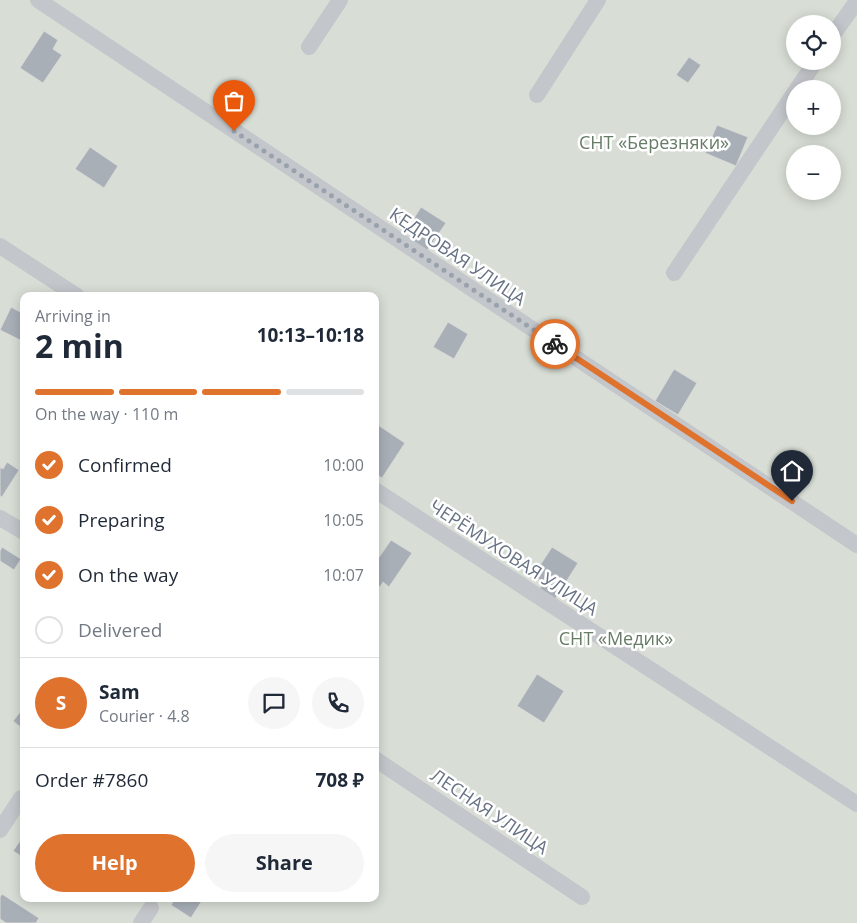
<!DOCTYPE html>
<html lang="en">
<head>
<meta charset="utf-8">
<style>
  body { margin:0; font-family:"Open Sans",sans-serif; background:#f6f6f7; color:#1f2937; height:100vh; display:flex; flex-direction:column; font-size:19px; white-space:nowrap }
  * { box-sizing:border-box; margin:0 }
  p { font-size:16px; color:#747a83 }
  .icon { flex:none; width:28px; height:28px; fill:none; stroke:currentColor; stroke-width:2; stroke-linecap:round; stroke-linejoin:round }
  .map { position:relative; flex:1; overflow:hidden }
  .side { position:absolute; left:20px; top:292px; width:359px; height:610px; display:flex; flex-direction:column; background:#fff; border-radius:10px; box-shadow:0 2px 12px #0003 }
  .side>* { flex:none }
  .fabs { position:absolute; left:786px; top:15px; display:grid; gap:10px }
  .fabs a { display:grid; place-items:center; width:55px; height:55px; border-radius:50%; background:#fff; box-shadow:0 2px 12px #0003; font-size:25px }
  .pin { position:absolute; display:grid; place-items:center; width:42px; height:42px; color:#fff; margin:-51px -21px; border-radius:50% 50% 50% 0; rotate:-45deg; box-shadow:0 0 5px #0007 }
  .pin .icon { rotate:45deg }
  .courier { position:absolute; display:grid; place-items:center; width:50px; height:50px; margin:-25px; border:4px solid #df722d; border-radius:50%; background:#fff; color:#222; box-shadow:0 1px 6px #0007 }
  .headline em { font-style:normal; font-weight:700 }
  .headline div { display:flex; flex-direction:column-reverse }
  .headline { display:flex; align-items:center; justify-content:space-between; height:85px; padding:0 15px }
  h1 { font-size:32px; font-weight:700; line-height:38px }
  .bar { display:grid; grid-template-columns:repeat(4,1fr); gap:8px 5px; align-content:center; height:60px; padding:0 15px }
  .bar i { height:6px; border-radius:4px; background:#e0e1e3 }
  .bar .selected { background:#df722d }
  .bar p { grid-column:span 4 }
  .line { display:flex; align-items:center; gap:12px; padding:0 15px; border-top:1px solid #e0e1e3 }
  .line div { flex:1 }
  .round { display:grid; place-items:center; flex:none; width:52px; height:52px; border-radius:26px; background:#f6f6f7 }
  ol { padding:0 15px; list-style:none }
  li { display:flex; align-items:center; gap:15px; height:55px }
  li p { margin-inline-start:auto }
  li .icon { padding:5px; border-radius:50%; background:#df722d; color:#fff; stroke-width:4 }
  li:last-child { color:#747a83 }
  li i { width:28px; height:28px; border:2px solid #e0e1e3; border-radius:50% }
  .action { display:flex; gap:10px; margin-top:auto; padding:10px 15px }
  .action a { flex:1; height:58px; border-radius:30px; background:#df722d; color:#fff; font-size:20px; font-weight:700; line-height:58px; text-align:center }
  .action a+a { background:#f6f6f7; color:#1f2937 }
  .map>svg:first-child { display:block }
  .green { fill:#d8ded6; fill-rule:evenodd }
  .building { fill:#a9afb7; stroke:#d9d9d7 }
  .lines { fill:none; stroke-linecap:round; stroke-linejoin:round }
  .minor { stroke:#c3c6ca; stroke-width:16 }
  .done { stroke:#99a2ac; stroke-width:5; stroke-dasharray:0 9 }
  .route { stroke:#df722d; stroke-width:6 }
  .labels { text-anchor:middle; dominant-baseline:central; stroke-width:5; stroke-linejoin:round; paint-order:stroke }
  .park-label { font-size:18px; fill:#677c66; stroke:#fff }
  .street-label { font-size:18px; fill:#677385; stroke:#fff }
</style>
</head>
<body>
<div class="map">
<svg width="857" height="923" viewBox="0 0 857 923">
  <rect width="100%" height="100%" fill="#f7f8f5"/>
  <path class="green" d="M0,0h857v923h-857zM795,24h37v37h-37zM795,89h37v37h-37zM795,154h37v37h-37zM24,296h351v603h-351z"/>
  <path class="building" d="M44,31l14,9 -5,9 9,6 -19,28 -23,-15z
    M689,57l12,8 -13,18 -12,-8z
    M717,125l31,12 -12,29 -31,-13z
    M90,147l28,19 -14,22 -29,-19z
    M421,207l25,16 -20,29 -17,-11 3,-6 -6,-4z
    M11,307l13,7v28l-24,-12z
    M448,322l20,12 -14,25 -21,-12z
    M674,369l23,14 -19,32 -23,-14z
    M375,423l30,20 -23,35 -7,-4z
    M7,462l12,8 -17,27 -2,-1v-29l3,2z
    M391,540l21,13 -23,34 -6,-5 -3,5 -5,-4v-20z
    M2,547l19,12 -7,11 -14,-9v-10z
    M552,547l26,16 -24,38 -16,-10 6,-9 -11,-6z
    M537,674l27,17 -20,32 -27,-17z
    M21,711l3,2v17l-11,-9z
    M24,835v23l-11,-7z
    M2,894l37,24 -3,5h-30l-6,-4v-22z
    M175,899h28l-12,19 -20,-13z"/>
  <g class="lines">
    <path class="minor" d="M38,0l819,545
      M832,36l25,-35
      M309,47l31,-47
      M797,89l19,-28
      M537,95l61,-95
      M0,246l77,50
      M674,273l121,-181
      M375,490l482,314
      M0,518l24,14
      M375,759l207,138
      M0,830l21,-32
      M141,923l10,-15"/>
  </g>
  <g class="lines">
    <path class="done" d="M234,131l321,213"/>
    <path class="route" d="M555,344l237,157"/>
  </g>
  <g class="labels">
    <g class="park-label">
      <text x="654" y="142">СНТ «Березняки»</text>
      <text x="616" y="638">СНТ «Медик»</text>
    </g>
    <g class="street-label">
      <text transform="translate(458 256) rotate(34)">КЕДРОВАЯ УЛИЦА</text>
      <text transform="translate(514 557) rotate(33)">ЧЕРЁМУХОВАЯ УЛИЦА</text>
      <text transform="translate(490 811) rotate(34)">ЛЕСНАЯ УЛИЦА</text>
    </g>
  </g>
</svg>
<div class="fabs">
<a><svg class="icon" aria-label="locate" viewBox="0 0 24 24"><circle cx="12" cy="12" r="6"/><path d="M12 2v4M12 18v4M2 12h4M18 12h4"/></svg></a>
<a>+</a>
<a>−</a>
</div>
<div class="pin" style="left:234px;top:131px;background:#ea580c"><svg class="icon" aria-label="bag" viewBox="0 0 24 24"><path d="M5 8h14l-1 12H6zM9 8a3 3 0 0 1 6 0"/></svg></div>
<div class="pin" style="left:792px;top:501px;background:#1f2937"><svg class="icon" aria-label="home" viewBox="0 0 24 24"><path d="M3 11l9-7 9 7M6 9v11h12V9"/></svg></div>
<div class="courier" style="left:555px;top:344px"><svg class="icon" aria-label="bike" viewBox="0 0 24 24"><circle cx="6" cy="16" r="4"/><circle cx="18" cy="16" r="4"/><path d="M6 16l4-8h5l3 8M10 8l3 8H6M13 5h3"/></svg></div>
<section class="side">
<div class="headline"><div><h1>2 min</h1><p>Arriving in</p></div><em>10:13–10:18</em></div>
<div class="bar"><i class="selected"></i><i class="selected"></i><i class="selected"></i><i></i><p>On the way · 110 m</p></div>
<ol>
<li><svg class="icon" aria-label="check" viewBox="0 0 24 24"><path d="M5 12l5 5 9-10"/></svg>Confirmed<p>10:00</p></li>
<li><svg class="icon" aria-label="check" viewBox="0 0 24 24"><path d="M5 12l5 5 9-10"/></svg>Preparing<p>10:05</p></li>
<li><svg class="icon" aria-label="check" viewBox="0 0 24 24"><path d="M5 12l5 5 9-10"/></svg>On the way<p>10:07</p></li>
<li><i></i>Delivered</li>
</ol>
<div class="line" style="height:90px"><b class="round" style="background:#df722d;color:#fff">S</b><div><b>Sam</b><p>Courier · 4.8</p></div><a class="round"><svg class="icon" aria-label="chat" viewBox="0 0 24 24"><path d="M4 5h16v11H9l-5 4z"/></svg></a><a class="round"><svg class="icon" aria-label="phone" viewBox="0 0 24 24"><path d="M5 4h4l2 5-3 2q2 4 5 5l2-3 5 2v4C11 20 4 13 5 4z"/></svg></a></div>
<div class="line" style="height:65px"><div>Order #7860</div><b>708 ₽</b></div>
<div class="action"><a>Help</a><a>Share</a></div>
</section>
</div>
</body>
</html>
